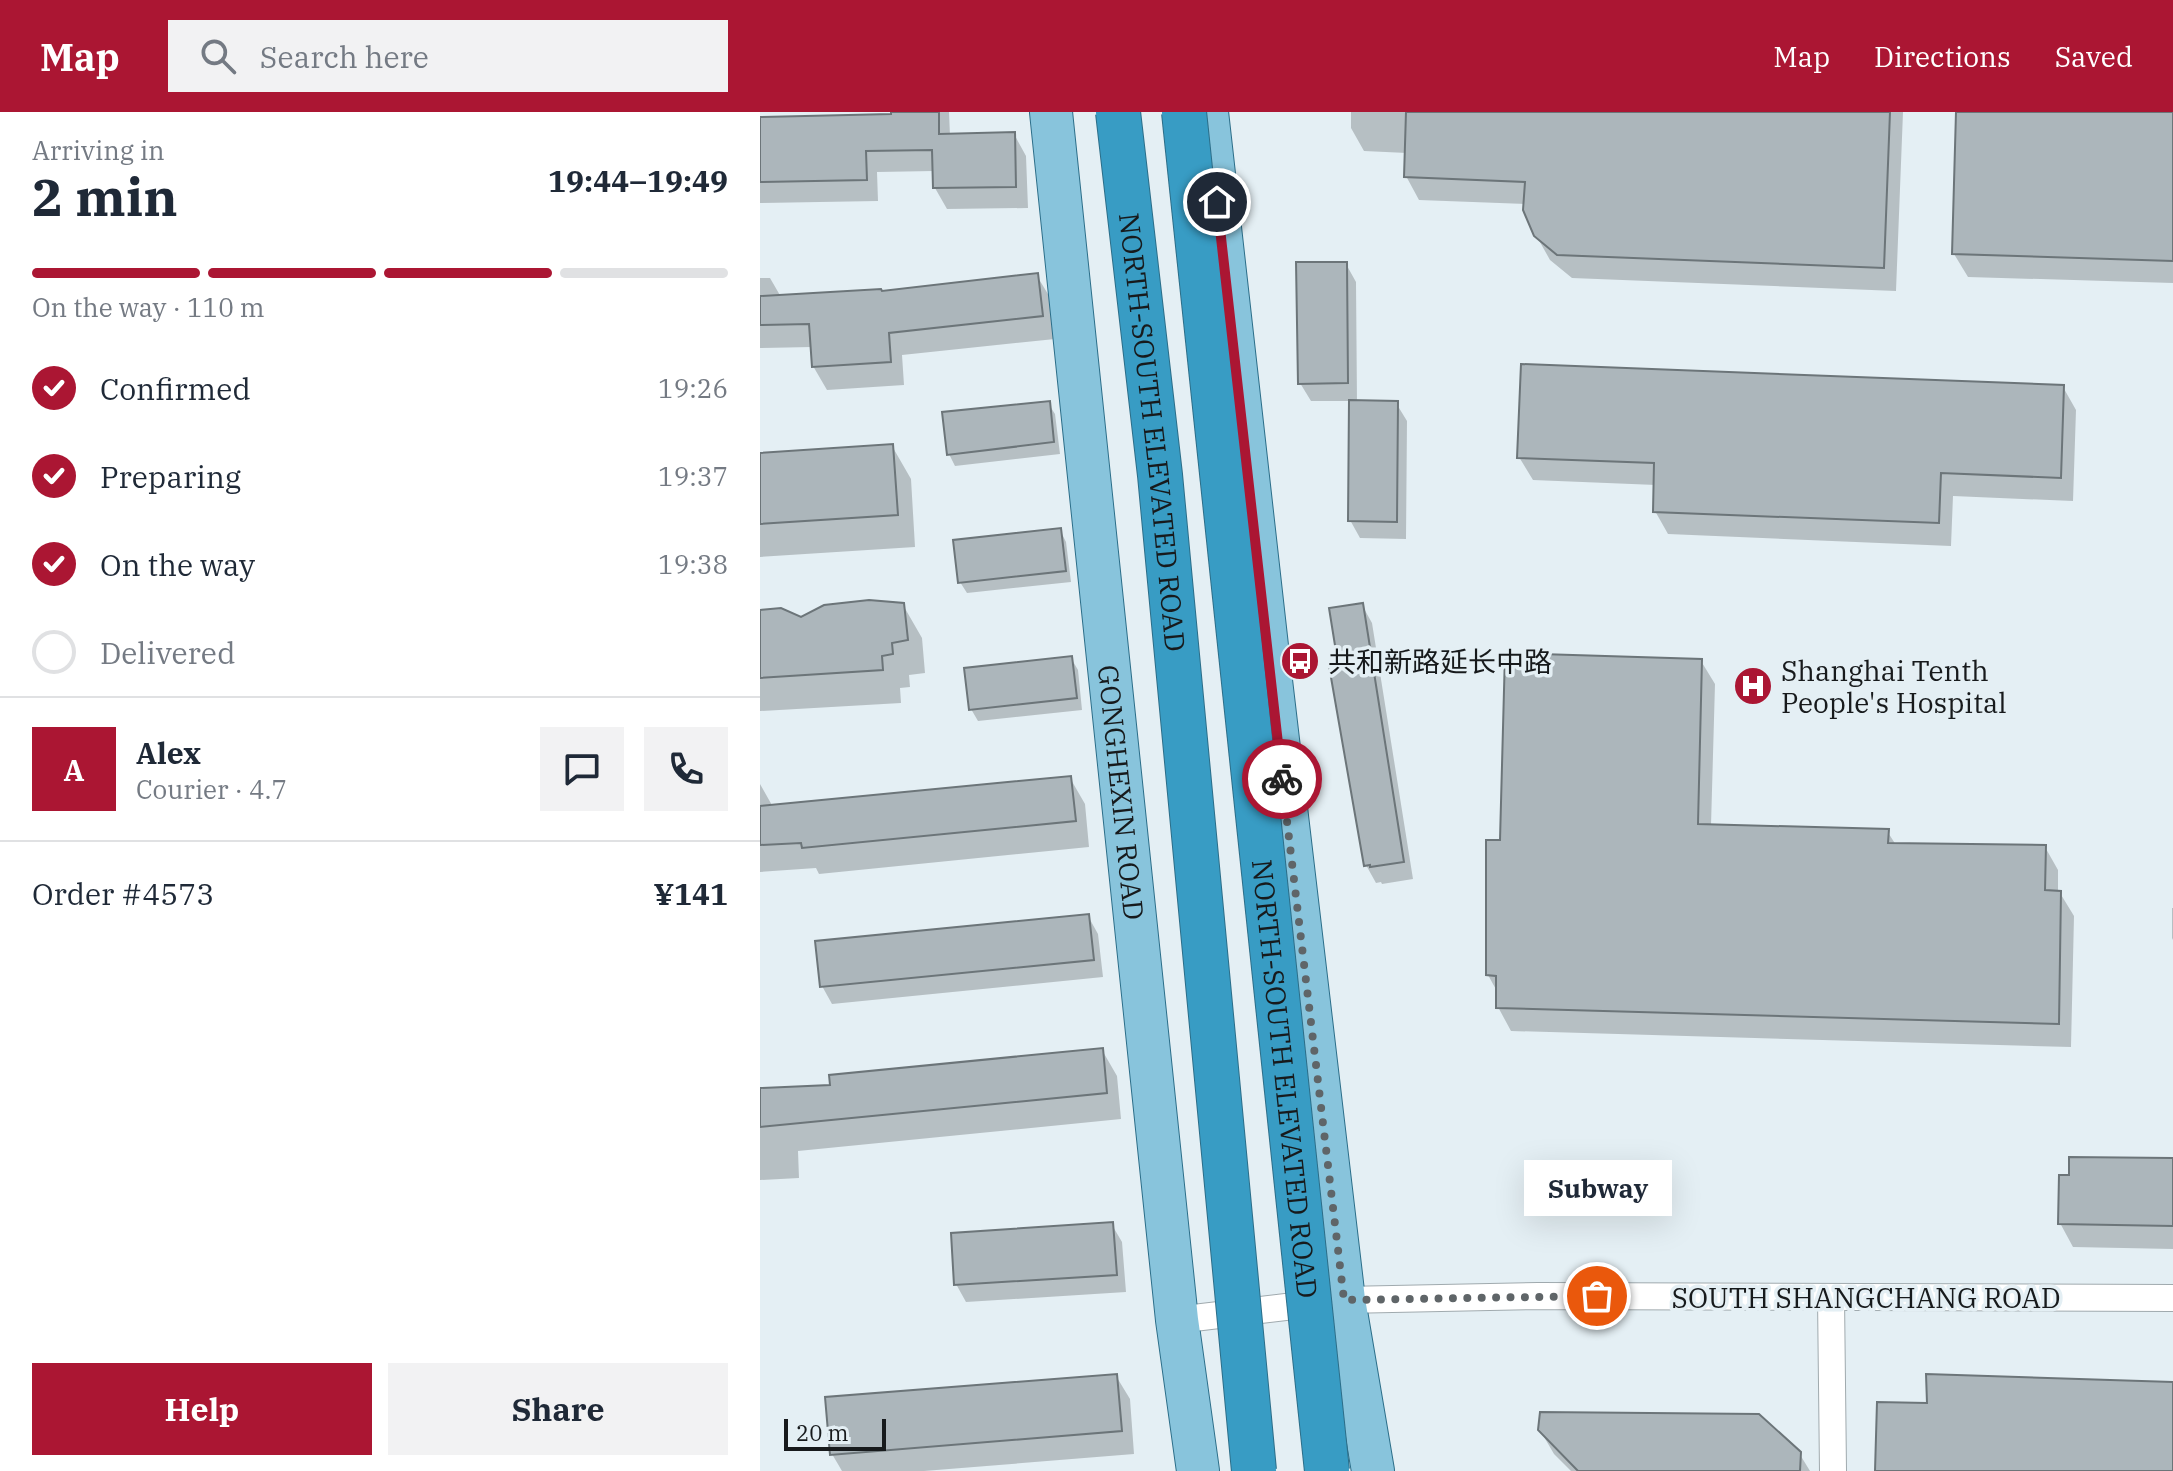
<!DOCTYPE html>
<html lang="en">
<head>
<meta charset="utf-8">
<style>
  body { margin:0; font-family:"IBM Plex Serif","Noto Sans SC",serif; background:#f2f2f3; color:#1f2937; height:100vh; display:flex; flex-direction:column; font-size:30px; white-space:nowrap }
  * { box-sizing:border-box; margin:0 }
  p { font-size:26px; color:#747a83 }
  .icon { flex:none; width:44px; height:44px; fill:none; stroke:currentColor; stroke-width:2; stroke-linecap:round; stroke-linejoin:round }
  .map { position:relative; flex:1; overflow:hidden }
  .side { display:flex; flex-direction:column; background:#fff; width:760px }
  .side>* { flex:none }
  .scale { position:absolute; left:24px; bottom:20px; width:102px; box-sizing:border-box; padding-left:8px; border:4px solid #171a1c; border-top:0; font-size:22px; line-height:28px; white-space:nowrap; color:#171a1c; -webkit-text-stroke:6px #e4eff4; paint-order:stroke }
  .pin { position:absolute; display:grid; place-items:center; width:68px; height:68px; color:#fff; margin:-34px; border:4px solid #fff; border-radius:50%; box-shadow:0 2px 8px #0007 }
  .courier { position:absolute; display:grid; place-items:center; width:80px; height:80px; margin:-40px; border:6px solid #ab1633; border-radius:50%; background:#fff; color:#222; box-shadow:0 2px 10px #0007 }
  .bubble { position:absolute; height:56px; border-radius:0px; background:#fff; box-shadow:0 8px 32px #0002; font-size:26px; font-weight:700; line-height:56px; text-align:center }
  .summary em { font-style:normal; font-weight:700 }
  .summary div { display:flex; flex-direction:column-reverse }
  .summary { display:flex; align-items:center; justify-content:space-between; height:136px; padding:0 32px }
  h1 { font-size:52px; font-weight:700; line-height:60px }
  .bar { display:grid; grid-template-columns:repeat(4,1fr); gap:12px 8px; align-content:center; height:96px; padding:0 32px }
  .bar i { height:10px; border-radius:6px; background:#e0e1e3 }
  .bar .current { background:#ab1633 }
  .bar p { grid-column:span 4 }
  .line { display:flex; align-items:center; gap:20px; padding:0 32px; border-top:2px solid #e0e1e3 }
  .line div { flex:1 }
  .round { display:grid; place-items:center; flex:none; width:84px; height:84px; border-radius:0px; background:#f2f2f3 }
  ol { padding:0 32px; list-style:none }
  li { display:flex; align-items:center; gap:24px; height:88px }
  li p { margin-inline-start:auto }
  li .icon { padding:8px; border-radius:50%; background:#ab1633; color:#fff; stroke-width:4 }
  li:last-child { color:#747a83 }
  li i { width:44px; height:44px; border:4px solid #e0e1e3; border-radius:50% }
  .primary-button { display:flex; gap:16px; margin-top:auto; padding:16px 32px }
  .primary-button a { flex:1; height:92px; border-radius:0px; background:#ab1633; color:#fff; font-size:32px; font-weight:700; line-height:92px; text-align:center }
  .primary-button a+a { background:#f2f2f3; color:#1f2937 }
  header { display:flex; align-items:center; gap:48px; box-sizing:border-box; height:112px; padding:0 40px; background:#ab1633; color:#fff }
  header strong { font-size:38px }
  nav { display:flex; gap:44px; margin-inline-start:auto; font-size:28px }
  .search { width:560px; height:72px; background:#f2f2f3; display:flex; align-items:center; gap:20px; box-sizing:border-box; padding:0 28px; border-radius:0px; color:#747a83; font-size:30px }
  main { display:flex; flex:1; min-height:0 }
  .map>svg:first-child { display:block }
  .shadow { fill:#0003 }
  .building { fill:#acb6bb; stroke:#6c7579; stroke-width:2 }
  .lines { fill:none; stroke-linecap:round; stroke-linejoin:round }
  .street-casing { stroke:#a0aaae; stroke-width:28 }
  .primary-casing { stroke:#2c6e89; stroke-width:44 }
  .street { stroke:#fff; stroke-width:26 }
  .primary { stroke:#88c4dc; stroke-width:42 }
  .highway-bridge-casing { stroke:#2c6e89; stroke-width:46; stroke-linecap:butt }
  .highway-bridge { stroke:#389cc4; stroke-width:44 }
  .done { stroke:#5f6568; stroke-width:8; stroke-dasharray:0 14.4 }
  .route { stroke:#ab1633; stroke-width:10 }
  .labels { text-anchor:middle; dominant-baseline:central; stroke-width:7; stroke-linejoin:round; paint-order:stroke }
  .street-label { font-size:28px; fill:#171a1c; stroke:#e4eff4 }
  .poi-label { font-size:28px; fill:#171a1c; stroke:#e4eff4; text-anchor:start }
</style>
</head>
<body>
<header>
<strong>Map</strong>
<div class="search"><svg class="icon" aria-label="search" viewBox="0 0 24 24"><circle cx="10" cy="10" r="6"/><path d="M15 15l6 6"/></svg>Search here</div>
<nav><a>Map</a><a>Directions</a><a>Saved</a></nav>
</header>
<main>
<section class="side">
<div class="summary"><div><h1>2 min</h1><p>Arriving in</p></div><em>19:44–19:49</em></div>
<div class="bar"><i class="current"></i><i class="current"></i><i class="current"></i><i></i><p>On the way · 110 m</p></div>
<ol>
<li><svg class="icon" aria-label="check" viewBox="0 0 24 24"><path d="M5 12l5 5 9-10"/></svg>Confirmed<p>19:26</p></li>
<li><svg class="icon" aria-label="check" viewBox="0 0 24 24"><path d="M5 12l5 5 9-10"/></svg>Preparing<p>19:37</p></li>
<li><svg class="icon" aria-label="check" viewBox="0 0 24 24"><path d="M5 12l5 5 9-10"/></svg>On the way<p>19:38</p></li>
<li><i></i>Delivered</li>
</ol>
<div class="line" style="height:144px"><b class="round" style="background:#ab1633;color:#fff">A</b><div><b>Alex</b><p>Courier · 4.7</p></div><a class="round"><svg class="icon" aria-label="chat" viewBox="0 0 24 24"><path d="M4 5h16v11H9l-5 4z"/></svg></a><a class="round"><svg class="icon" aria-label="phone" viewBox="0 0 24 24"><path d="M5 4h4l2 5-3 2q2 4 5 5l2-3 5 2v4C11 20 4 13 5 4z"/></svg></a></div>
<div class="line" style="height:104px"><div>Order #4573</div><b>¥141</b></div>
<div class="primary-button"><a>Help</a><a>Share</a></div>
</section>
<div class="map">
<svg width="1413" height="1359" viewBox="0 0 1413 1359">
  <rect width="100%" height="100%" fill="#e4eff4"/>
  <path class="shadow" d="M133,0h56l1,24 64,-2 12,22 2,52 -81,1 -12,-21 -1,-17 -57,1 1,29 -118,2v-84l133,-3z
    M591,0h552l-7,179 -324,-13 -22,-18 -14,-25 -10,-31 -107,-4 -13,-24 1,-23 -43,-2 -13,-23z
    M1198,0h215v171l-205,-6 -14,-23z
    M586,152l10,18 1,121h39l11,18 -1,118 -46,-1 -10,-18 1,-119h-40l-11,-18z
    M277,164l14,23 4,40 -153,16 2,30 -77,5 -14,-24 -1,-19 -52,1v-70h10l11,19 101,-4z
    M1303,275l13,23 -3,91 -120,-5 -2,50 -283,-12 -13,-23 1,-26 -123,-5 -14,-23z
    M288,291l7,11 5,40 -105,12 -6,-12z
    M132,334l19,33 4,68 -155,10v-102z
    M300,418l6,12 5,40 -104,11 -7,-11z
    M143,493l19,33 3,35 -16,2 1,12 -10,1 1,15 -141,8v-99l41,7z
    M602,493l10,18 41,256 -31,5 -1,-2 -5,1 -10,-18 -25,-199z
    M311,546l7,12 4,40 -104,11 -7,-12z
    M941,549l14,23 -4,142 176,5 9,14 149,2 13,23v23h2l14,23 -3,131 -560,-16 -13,-24v-14l-10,-18 14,-133z
    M310,666l15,26 4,43 -270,27 -3,-6 -56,4v-88l13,23z
    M1412,796h1v32l-1,-2z
    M328,804l10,18 5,43 -271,27 -10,-18z
    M342,938l15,26 4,43 -323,32 1,27 -39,2v-90l72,-3z
    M1413,1048v89l-100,-2 -13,-24z
    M352,1113l10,17 4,50 -160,10 -10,-18z
    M356,1264l14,23 4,55 -210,17h-82l-10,-17z
    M780,1318l259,23 11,18h-239l-17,-17z"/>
  <path class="building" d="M131,0h48v22l76,-2 1,55 -83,1 -1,-38 -66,1 1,29 -107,2v-65l131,-3z
    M646,0h484l-6,156 -327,-13 -23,-19 -11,-26 2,-28 -121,-5z
    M1196,0h217v149l-221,-7z
    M536,150h51l1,121 -50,1z
    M278,161l5,43 -154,17 2,29 -79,5 -3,-43 -49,1v-29l121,-7 1,2z
    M761,252l543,21 -3,93 -120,-5 -2,50 -286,-11 1,-49 -137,-5z
    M589,288l49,1 -1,121 -49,-1z
    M290,289l4,41 -107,13 -5,-43z
    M133,332l5,71 -138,9v-71z
    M301,416l5,43 -108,12 -5,-43z
    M109,488l35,3 4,37 -16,3 1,11 -11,2 1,14 -123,8v-68l21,-2 20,9 23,-12z
    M603,491l41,259 -34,5v-2l-6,1 -35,-200 9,-2 -9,-56z
    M745,541l197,6 -4,165 191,5 -1,14 158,2 -1,45 16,1 -2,133 -563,-16v-32l-10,-1v-135h14z
    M312,544l5,42 -108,12 -5,-42z
    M311,664l5,45 -274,27 -1,-5 -41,2v-39z
    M329,802l5,46 -274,27 -5,-46z
    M343,936l4,45 -347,34v-39l70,-3 -1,-10z
    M1309,1045l104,1v68l-115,-2 1,-49h10z
    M353,1110l4,53 -163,10 -3,-52z
    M357,1262l5,57 -292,24 -5,-58z
    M1166,1262l247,8v89h-298l2,-69 50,1z
    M780,1300l219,2 42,38 -1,19h-222l-40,-41z"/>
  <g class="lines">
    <g class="street-casing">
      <path id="street" d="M1071,1185l2,174
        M417,1208l167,-20 194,-4 635,2"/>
    </g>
    <g class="primary-casing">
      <g id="primary">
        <path id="s1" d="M291,0l126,1208 21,151"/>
        <path d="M447,0l61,543 76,645 29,171"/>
      </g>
    </g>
    <use href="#street" class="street"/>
    <use href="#primary" class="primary"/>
    <g class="highway-bridge-casing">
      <g id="highway-bridge">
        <path id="s2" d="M358,0l42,363 94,996"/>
        <path id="s3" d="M424,0l143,1359"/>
      </g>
    </g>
    <use href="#highway-bridge" class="highway-bridge"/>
  </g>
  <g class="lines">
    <path class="done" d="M522,667l62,521 253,-4"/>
    <path class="route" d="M457,90l65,577"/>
  </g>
  <defs>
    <g id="bus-disc" transform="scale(2)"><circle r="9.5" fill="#ab1633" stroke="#e4eff4"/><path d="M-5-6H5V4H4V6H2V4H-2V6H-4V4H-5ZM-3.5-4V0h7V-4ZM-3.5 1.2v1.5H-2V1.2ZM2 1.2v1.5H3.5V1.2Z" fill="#fff"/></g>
    <g id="hospital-disc" transform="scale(2)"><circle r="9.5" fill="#ab1633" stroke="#e4eff4"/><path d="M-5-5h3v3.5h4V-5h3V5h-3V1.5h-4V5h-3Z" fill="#fff"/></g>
  </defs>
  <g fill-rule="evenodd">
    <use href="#bus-disc" x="540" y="549"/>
    <use href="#hospital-disc" x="993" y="574"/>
  </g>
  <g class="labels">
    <g class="street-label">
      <text stroke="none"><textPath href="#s2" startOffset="322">NORTH-SOUTH ELEVATED ROAD</textPath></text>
      <text stroke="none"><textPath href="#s1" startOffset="684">GONGHEXIN ROAD</textPath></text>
      <text stroke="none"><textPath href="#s3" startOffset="972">NORTH-SOUTH ELEVATED ROAD</textPath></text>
      <text x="1106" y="1185">SOUTH SHANGCHANG ROAD</text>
    </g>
    <g class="poi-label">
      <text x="568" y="549">共和新路延长中路</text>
      <text x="1021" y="558">Shanghai Tenth<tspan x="1021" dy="32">People's Hospital</tspan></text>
    </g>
  </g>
</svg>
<div class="scale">20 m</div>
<div class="pin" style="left:837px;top:1184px;background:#ea580c"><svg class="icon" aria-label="bag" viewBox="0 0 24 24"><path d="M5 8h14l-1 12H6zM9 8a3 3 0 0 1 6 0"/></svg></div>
<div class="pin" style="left:457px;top:90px;background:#1f2937"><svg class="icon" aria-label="home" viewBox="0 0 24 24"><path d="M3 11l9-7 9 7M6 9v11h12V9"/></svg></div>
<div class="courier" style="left:522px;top:667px"><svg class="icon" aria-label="bike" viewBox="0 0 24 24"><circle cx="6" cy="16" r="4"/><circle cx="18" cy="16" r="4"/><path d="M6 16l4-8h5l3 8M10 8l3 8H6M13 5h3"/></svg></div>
<div class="bubble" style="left:764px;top:1048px;width:148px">Subway</div>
</div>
</main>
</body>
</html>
